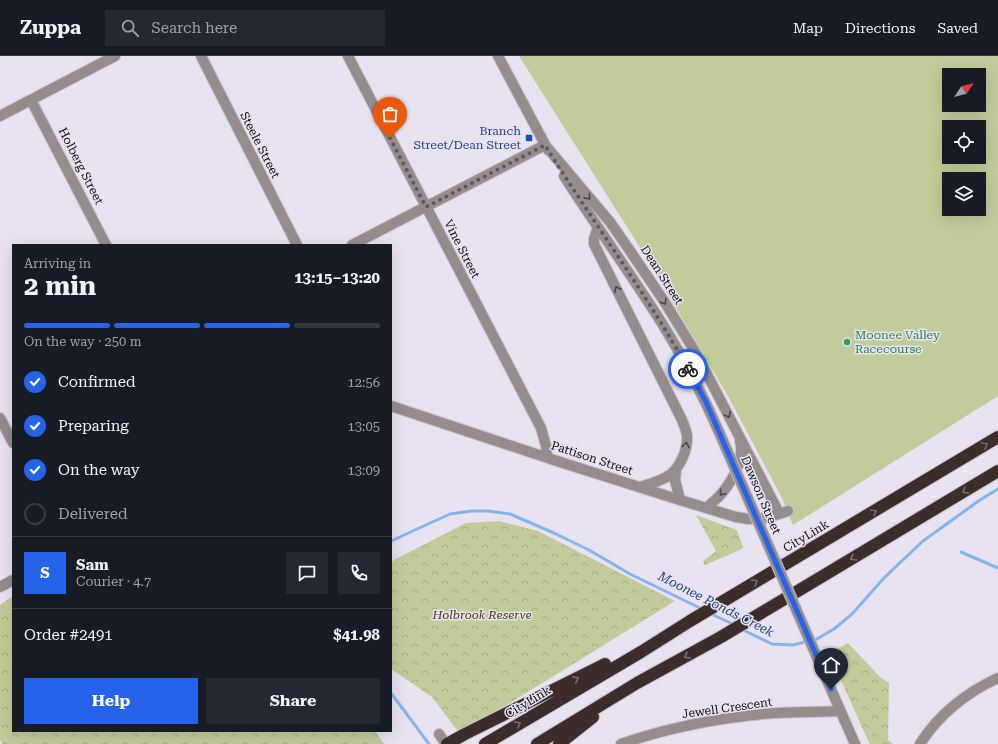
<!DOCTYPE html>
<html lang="en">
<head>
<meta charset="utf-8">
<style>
  body { margin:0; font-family:"Roboto Serif",serif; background:#242831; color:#f1f3f6; height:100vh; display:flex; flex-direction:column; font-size:15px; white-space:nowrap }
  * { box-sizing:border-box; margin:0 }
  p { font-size:13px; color:#9ea1a6 }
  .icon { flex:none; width:22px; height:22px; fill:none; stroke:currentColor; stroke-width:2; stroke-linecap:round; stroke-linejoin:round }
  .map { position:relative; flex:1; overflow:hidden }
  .side { position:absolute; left:12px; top:188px; width:380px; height:488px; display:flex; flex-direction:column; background:#171b24; border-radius:0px; box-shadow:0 4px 16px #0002 }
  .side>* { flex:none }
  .needle { width:26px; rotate:55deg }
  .tools { position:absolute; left:942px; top:12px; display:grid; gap:8px }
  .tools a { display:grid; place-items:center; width:44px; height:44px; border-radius:0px; background:#171b24; box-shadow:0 4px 16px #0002; font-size:20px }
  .pin { position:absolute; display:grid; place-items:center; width:34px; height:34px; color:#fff; margin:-41px -17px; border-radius:50% 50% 50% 0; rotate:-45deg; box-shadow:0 0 4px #0007 }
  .pin .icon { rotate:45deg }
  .courier { position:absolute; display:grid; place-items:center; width:40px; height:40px; margin:-20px; border:3px solid #2563eb; border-radius:50%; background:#fff; color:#222; box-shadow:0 1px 5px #0007 }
  .overview em { font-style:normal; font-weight:700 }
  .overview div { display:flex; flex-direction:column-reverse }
  .overview { display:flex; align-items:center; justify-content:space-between; height:68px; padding:0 12px }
  h1 { font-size:26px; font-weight:700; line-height:30px }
  .bar { display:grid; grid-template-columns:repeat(4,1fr); gap:6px 4px; align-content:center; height:48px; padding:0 12px }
  .bar i { height:5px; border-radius:3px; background:#363941 }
  .bar .current { background:#2563eb }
  .bar p { grid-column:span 4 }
  .line { display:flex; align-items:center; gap:10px; padding:0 12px; border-top:1px solid #363941 }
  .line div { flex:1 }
  .round { display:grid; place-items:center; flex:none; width:42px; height:42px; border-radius:0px; background:#242831 }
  ol { padding:0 12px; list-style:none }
  li { display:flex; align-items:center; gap:12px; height:44px }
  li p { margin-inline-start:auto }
  li .icon { padding:4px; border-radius:50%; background:#2563eb; color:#fff; stroke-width:4 }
  li:last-child { color:#9ea1a6 }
  li i { width:22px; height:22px; border:2px solid #363941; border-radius:50% }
  .button { display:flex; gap:8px; margin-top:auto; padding:8px 12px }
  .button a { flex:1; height:46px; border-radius:0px; background:#2563eb; color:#fff; font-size:16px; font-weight:700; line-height:46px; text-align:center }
  .button a+a { background:#242831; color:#f1f3f6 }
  header { display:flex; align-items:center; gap:24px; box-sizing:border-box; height:56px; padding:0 20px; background:#171b24; border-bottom:1px solid #363941 }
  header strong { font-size:19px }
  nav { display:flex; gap:22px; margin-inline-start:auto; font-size:14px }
  .search { width:280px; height:36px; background:#242831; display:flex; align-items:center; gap:10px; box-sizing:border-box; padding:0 14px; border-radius:0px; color:#9ea1a6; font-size:15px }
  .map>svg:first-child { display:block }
  .green { fill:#c2cc9a; fill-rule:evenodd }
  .park { fill:url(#park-crowns) }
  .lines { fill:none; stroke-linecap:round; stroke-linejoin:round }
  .stream { stroke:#83b5ef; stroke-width:3 }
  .minor-casing { stroke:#c6c0ce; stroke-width:12 }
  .highway-casing { stroke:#c6c0ce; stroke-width:14 }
  .minor { stroke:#958c8b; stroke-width:10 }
  .highway { stroke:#3c2d2b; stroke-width:12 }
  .minor-bridge-casing { stroke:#c6c0ce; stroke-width:12; stroke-linecap:butt }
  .minor-bridge { stroke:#958c8b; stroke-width:10 }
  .oneway { stroke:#4c474a }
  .oneway2 { stroke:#796c70 }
  .done { stroke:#5d5961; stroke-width:4; stroke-dasharray:0 7.2 }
  .route { stroke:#2563eb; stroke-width:5 }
  .transit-dot { fill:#1a4fb4; stroke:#e9e2f1; stroke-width:1.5 }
  .leisure-dot { fill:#2e9e5b; stroke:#e9e2f1; stroke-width:1.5 }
  .labels { text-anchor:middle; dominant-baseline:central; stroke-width:3; stroke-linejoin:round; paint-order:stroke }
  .transit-label { font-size:12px; fill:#164399; stroke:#e9e2f1; text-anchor:end }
  .street-label { font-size:12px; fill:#110f14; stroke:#e9e2f1 }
  .leisure-label { font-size:12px; fill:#27864d; stroke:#e9e2f1; text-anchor:start }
  .park-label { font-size:12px; font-style:italic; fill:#3d450b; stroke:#e9e2f1 }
  .water-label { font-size:13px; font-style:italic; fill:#184a7f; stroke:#e9e2f1 }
</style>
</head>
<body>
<header>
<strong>Zuppa</strong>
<div class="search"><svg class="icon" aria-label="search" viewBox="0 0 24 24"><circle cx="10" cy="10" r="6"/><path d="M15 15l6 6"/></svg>Search here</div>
<nav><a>Map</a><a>Directions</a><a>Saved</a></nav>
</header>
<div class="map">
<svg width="998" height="688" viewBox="0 0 998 688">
  <defs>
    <pattern id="park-crowns" width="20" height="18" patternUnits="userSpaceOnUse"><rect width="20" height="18" fill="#c2cc9a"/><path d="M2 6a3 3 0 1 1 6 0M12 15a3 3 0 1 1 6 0" fill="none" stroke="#a6ae84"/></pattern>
  </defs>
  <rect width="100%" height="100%" fill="#e9e2f1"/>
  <path class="green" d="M519,0h479v340l-205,129 -11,-27 -53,-100 -83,-141zM949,19h30v30h-30zM949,71h30v30h-30zM949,123h30v30h-30z"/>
  <path class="park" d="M696,459l41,15 6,17 -3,3 -35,15 -2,-4 13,-10z
    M499,465l39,10 137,70 -215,133 -28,-37 -41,-28v-106l3,-3 72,-37z
    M13,540v135h362l9,13h-382l-2,-4v-135z
    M848,587l32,34 9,6 -1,57 5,4h-23l-1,-1 -40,-90z"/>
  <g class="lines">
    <path class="stream" d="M391,485l59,-27 21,-3h17l22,3 44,19 35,17 41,24 72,35
      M961,496l37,16
      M709,557l26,12
      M741,573l31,15 21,1 24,-6 17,-10 18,-15 32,-36 39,-37 57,-41 18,-11
      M391,637l38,51"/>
    <g class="minor-casing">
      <path id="minor" d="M201,0l96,189
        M348,0l193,372 5,18 1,11
        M498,0l50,94
        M31,44l75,145
        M0,60l115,-60
        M545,89l65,77 16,23 38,56 30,49 15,28 70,135
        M564,120c32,50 67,98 99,149 21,34 40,70 56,107
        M598,171l-4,12v5l88,176c2,5 4,10 5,15 1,14 -6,31 -17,40 -9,6 -20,9 -30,12
        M352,189l193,-100
        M391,350l166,55 123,39 56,17 12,2 18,-1 22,-7
        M0,362l13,25
        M676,414l-1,10 5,20
        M706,452c6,-5 12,-10 16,-15 11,-13 23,-35 18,-52
        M0,531l13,-7
        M826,622l29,66
        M439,678l7,10
        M621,688c49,-17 103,-27 155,-31 21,-1 43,-1 64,-2
        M920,688c18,-29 47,-52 78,-66"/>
    </g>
    <g class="highway-casing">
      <path id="highway" d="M447,688l18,-10 140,-70
        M485,688l156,-92 49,-31 308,-184
        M537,688l100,-61 84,-46 277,-166
        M559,688l34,-27"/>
    </g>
    <use href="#minor" class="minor"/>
    <use href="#highway" class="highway"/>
    <g class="minor-bridge-casing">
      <path id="minor-bridge" d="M719,376l107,246"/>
    </g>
    <use href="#minor-bridge" class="minor-bridge"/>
  </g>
  <defs><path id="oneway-chevron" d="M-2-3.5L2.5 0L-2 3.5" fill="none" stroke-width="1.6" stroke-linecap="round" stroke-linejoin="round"/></defs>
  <g class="oneway">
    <use href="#oneway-chevron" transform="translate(588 141) rotate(50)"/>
    <use href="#oneway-chevron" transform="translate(617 233) rotate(-117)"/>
    <use href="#oneway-chevron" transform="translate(664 246) rotate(57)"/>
    <use href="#oneway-chevron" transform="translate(728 359) rotate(62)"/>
    <use href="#oneway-chevron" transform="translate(686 389) rotate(-81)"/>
    <use href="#oneway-chevron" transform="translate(722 437) rotate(131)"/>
  </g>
  <g class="oneway2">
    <use href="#oneway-chevron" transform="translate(985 389) rotate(-31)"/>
    <use href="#oneway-chevron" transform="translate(965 435) rotate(149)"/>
    <use href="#oneway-chevron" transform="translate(874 456) rotate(-31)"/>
    <use href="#oneway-chevron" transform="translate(853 502) rotate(149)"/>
    <use href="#oneway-chevron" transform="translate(755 526) rotate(-31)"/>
    <use href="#oneway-chevron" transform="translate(687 600) rotate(151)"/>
    <use href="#oneway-chevron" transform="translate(576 623) rotate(-26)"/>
    <use href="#oneway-chevron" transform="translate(518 668) rotate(-31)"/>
  </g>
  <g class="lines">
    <path class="done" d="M390,82l36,69 119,-62c47,76 100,146 143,224"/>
    <path class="route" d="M688,313l18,33 13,30 112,257"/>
  </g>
  <rect class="transit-dot" x="525" y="78" width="8" height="8" rx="2"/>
  <circle class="leisure-dot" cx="847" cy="286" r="4"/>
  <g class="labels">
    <g class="transit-label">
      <text x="521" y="75">Branch<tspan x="521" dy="14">Street/Dean Street</tspan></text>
    </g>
    <g class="street-label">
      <text transform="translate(260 89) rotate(63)">Steele Street</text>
      <text transform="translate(81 110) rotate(63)">Holberg Street</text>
      <text transform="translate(462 193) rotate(63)">Vine Street</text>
      <text transform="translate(662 219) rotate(57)">Dean Street</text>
      <text transform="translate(592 402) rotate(18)">Pattison Street</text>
      <text transform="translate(761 439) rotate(67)">Dawson Street</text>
      <text transform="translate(806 480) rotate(-31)">CityLink</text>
      <text transform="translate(528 646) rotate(-31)">CityLink</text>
      <text transform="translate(727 652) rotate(-8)">Jewell Crescent</text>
    </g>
    <g class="leisure-label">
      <text x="855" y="279">Moonee Valley<tspan x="855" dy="14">Racecourse</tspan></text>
    </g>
    <g class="park-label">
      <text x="482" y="559">Holbrook Reserve</text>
    </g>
    <g class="water-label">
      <text transform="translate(716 548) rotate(27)">Moonee Ponds Creek</text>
    </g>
  </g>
</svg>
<div class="tools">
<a><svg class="needle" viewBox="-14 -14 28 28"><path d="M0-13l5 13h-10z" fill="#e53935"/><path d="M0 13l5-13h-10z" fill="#9ea1a6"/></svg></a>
<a><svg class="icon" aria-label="locate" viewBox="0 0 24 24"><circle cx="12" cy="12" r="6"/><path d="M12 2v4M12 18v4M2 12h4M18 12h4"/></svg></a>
<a><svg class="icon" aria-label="layers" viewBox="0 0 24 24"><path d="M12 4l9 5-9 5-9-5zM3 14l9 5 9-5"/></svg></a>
</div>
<div class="pin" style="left:390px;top:82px;background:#ea580c"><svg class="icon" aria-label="bag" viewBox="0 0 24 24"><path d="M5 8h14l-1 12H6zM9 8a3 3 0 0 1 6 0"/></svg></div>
<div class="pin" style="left:831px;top:633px;background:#1f2937"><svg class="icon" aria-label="home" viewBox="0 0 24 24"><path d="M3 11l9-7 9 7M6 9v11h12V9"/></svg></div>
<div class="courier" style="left:688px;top:313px"><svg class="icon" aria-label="bike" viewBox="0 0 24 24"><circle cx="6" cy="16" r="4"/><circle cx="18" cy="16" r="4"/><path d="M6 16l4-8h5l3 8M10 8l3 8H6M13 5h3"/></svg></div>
<section class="side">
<div class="overview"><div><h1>2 min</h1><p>Arriving in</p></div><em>13:15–13:20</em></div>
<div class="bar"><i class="current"></i><i class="current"></i><i class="current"></i><i></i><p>On the way · 250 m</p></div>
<ol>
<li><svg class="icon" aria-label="check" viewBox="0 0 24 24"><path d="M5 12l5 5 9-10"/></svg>Confirmed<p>12:56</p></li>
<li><svg class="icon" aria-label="check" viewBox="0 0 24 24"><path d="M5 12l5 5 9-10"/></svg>Preparing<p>13:05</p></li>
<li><svg class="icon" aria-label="check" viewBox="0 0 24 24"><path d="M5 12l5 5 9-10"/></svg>On the way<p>13:09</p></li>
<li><i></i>Delivered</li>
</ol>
<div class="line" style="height:72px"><b class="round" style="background:#2563eb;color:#fff">S</b><div><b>Sam</b><p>Courier · 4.7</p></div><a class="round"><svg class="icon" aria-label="chat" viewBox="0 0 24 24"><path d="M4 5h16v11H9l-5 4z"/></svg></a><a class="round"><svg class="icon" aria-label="phone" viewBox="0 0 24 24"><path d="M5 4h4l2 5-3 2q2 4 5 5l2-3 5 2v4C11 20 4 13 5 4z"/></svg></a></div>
<div class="line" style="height:52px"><div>Order #2491</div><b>$41.98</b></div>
<div class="button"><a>Help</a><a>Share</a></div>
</section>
</div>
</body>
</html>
